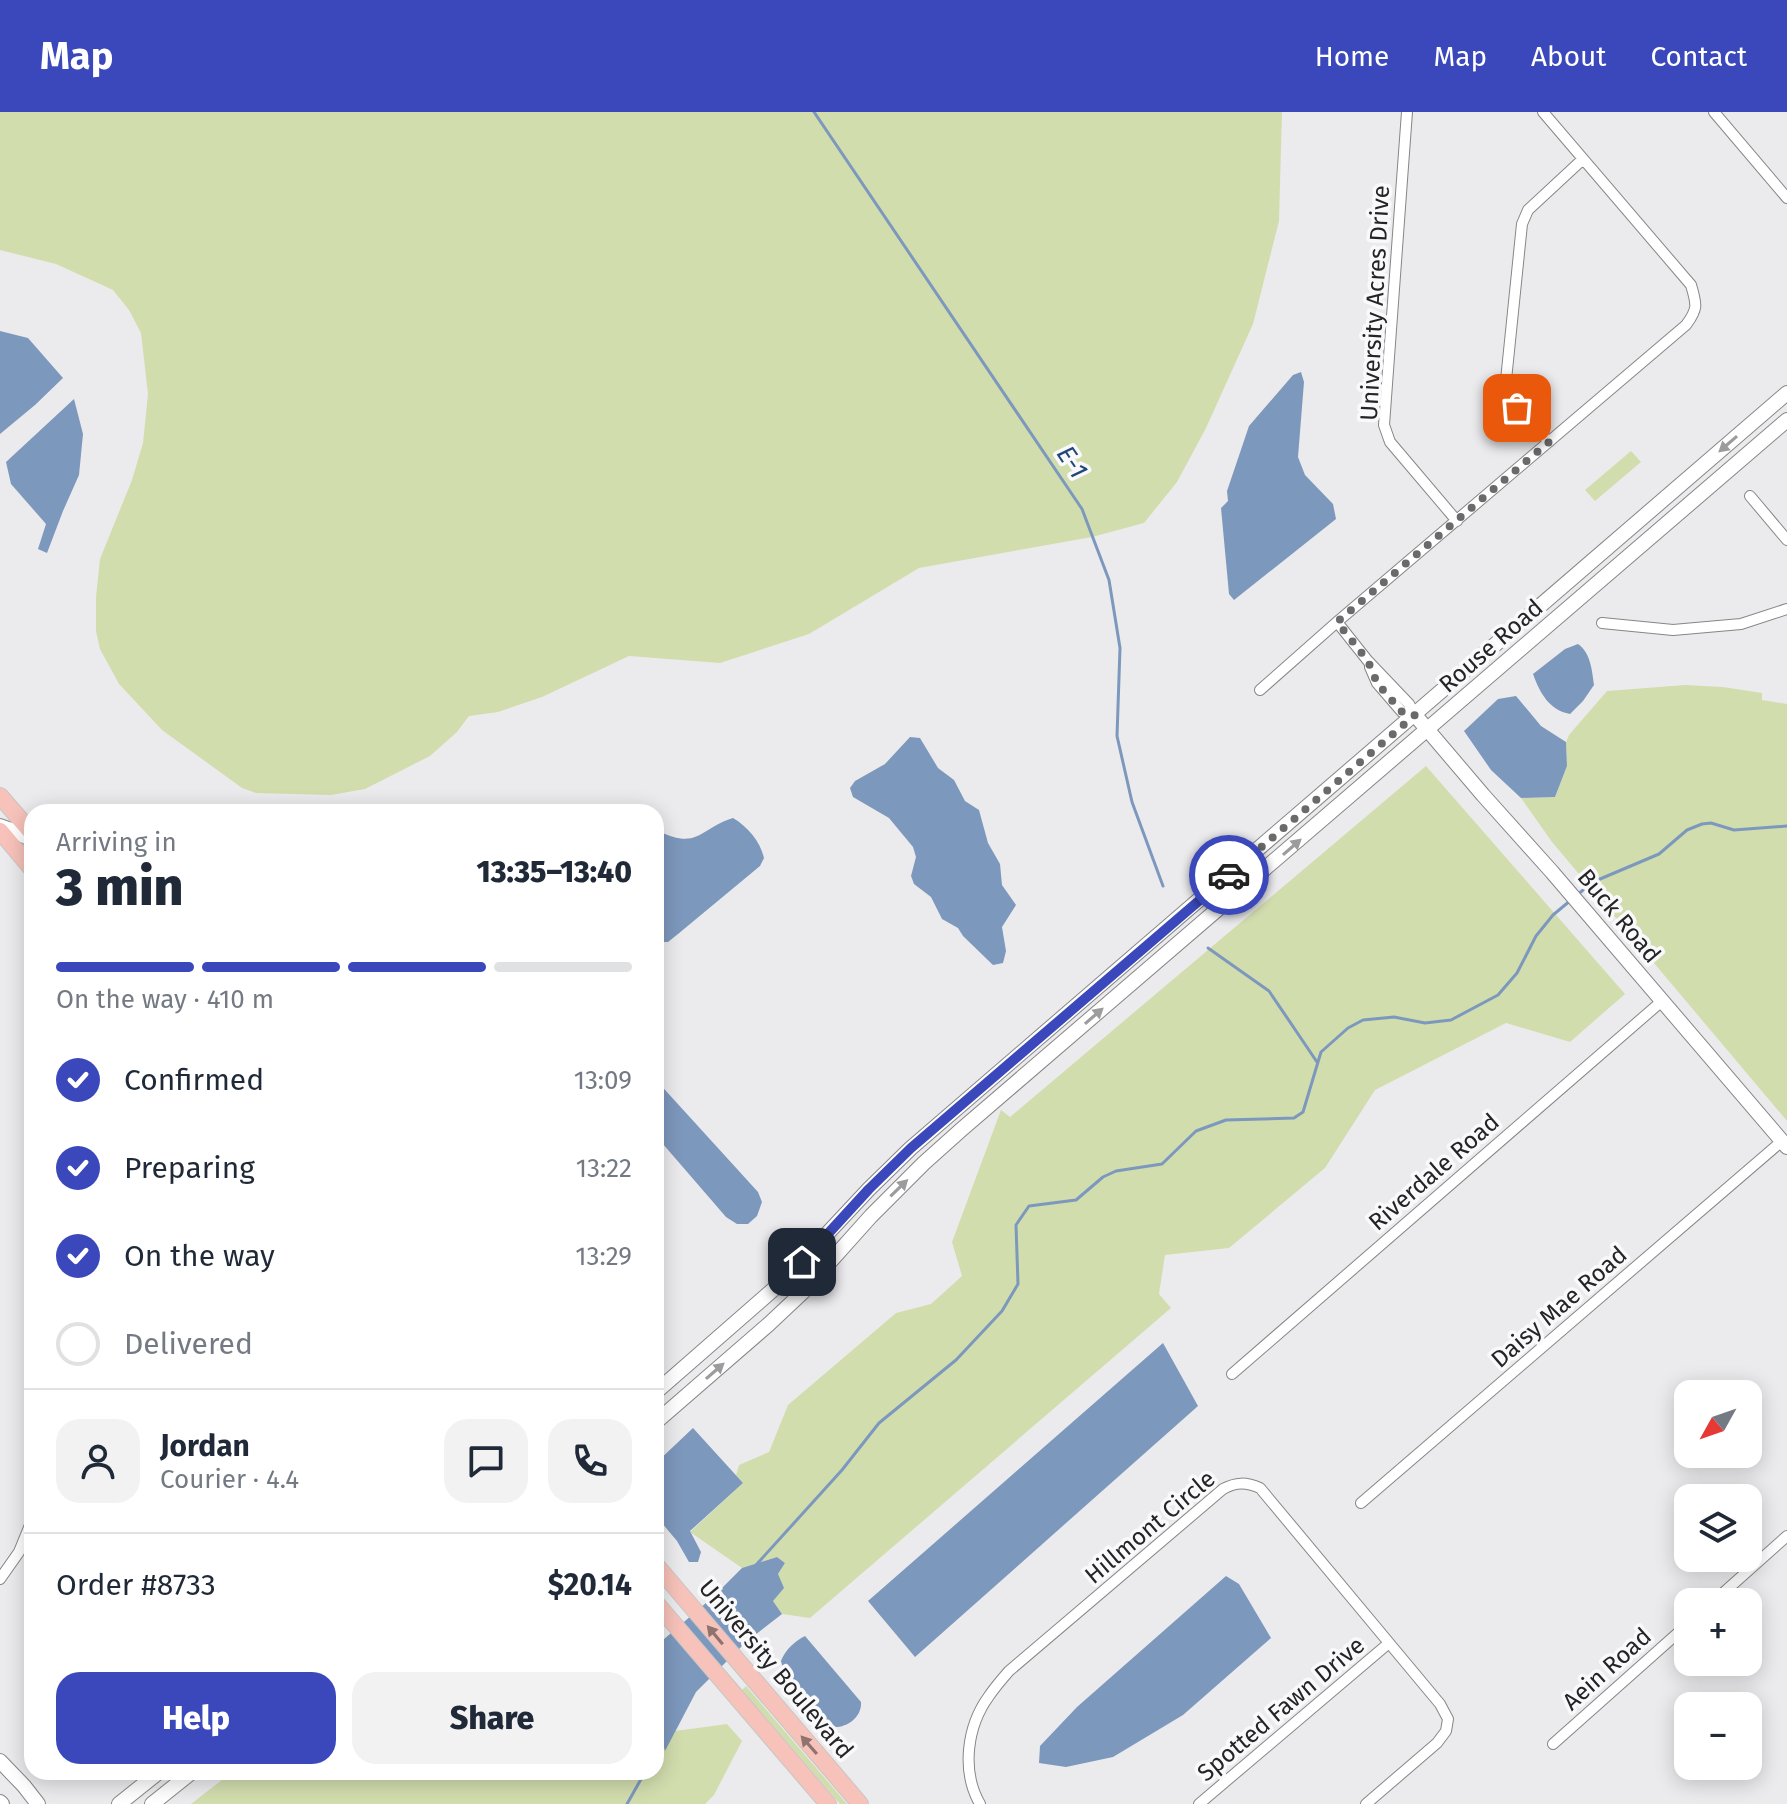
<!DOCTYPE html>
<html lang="en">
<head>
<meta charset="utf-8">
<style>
  body { margin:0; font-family:"Fira Sans",sans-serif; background:#f2f2f3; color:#1f2937; height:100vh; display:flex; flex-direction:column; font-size:30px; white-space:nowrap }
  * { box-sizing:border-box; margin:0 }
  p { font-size:26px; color:#747a83 }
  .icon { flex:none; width:44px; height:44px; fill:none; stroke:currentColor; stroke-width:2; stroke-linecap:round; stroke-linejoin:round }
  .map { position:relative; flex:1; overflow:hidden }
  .sheet { position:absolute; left:24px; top:692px; width:640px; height:976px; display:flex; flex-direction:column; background:#fff; border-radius:24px; box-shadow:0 4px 20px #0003 }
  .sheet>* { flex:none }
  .needle { width:52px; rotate:230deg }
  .buttons { position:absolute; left:1674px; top:1268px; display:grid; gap:16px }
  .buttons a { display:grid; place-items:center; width:88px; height:88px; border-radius:16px; background:#fff; box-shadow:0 4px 20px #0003; font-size:40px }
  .pin { position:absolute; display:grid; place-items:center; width:68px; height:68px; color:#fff; margin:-34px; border-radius:16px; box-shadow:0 4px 12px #0006 }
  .courier { position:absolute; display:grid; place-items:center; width:80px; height:80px; margin:-40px; border:6px solid #3b48bb; border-radius:50%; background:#fff; color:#222; box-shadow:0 2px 10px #0007 }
  .head em { font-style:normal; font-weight:800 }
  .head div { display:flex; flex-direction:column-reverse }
  .head { display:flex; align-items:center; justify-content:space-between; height:136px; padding:0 32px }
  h1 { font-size:52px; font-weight:800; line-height:60px }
  .bar { display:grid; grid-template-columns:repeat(4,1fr); gap:12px 8px; align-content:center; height:96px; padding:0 32px }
  .bar i { height:10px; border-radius:6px; background:#e0e1e3 }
  .bar .current { background:#3b48bb }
  .bar p { grid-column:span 4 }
  .line { display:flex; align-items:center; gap:20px; padding:0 32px; border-top:2px solid #e0e1e3 }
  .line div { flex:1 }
  .round { display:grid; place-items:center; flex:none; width:84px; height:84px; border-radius:24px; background:#f2f2f3 }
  ol { padding:0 32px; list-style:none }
  li { display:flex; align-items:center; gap:24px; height:88px }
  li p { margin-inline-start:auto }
  li .icon { padding:8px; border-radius:50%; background:#3b48bb; color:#fff; stroke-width:4 }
  li:last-child { color:#747a83 }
  li i { width:44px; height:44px; border:4px solid #e0e1e3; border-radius:50% }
  .button { display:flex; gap:16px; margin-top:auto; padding:16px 32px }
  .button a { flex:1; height:92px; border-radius:24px; background:#3b48bb; color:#fff; font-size:32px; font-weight:800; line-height:92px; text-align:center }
  .button a+a { background:#f2f2f3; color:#1f2937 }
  header { display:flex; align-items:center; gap:48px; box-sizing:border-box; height:112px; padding:0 40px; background:#3b48bb; color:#fff }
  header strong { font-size:38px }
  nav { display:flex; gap:44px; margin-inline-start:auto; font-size:28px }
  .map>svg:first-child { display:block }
  .green { fill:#d2ddae }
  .water { fill:#7d98bd }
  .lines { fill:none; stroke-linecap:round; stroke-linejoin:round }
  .stream { stroke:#7d98bd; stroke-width:3 }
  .street-casing { stroke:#868687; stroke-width:12 }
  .secondary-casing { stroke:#868687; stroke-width:16 }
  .primary-casing { stroke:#c6c6c6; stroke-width:18 }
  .street { stroke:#fff; stroke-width:10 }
  .secondary { stroke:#fff; stroke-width:14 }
  .primary { stroke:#f7c2b9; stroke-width:16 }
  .oneway { fill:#9c9c9c }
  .oneway2 { fill:#8e736e }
  .done { stroke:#6a6a6a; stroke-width:8; stroke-dasharray:0 14.4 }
  .route { stroke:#3b48bb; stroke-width:10 }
  .labels { text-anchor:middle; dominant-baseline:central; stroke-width:7; stroke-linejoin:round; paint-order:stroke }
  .street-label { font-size:24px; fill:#242424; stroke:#f9f8fa }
  .water-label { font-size:26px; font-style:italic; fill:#214677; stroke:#f9f8fa }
</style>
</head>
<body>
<header>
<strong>Map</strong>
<nav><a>Home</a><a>Map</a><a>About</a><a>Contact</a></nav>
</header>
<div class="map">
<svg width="1787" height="1692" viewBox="0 0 1787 1692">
  <rect width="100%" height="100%" fill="#ebebed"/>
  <path class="green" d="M0,0h1282l-3,109 -26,103 -47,104 -29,54 -33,41 -52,14 -173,31 -110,66 -89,29 -91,-7 -87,41 -44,15 -29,4 -12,16 -27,24 -65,33 -34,6 -75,-2 -14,-5 -80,-58 -43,-46 -19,-35 -4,-18v-34l4,-38 32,-79 11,-37 5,-49 -7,-61 -12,-23 -16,-20 -57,-26 -56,-14z
    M1631,339l10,11 -46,39 -10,-11z
    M1685,573l38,2 39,6v7l25,4v417l-235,-279 -31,-44 34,-1 12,-31 -1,-24 3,-7 38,-44z
    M1426,654l199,228 -55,48 -64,-19 -131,67 -50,78 -96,80 -64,7 -6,39 12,14 -361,310 -28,-4 -9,-13 5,-27 7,-11 -8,-6 -35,11 -52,-36 53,-49 -7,-8 3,-10 30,-13 19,-47 108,-92 35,-9 31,-28 -10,-34 49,-132 9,7z
    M746,1574l101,118h-7l-98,-114z
    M656,1591l5,7 -2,20 6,20 10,-19 52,-7 15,17 -28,54 -9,9h-514l41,-32h424z"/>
  <path class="water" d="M0,219l28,7 35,40 -28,27 -35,29z
    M1301,260l3,10 -6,75 7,18 28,29 3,15 -102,81 -5,-6 -8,-86 7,-7 -1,-10 22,-65 44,-51z
    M74,287l9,35 -4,41 -16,36 -16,42 -9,-4 8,-25 -35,-40 -5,-22z
    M1578,532c13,9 14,27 16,41l-11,16 -13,13c-21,-4 -30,-21 -37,-40l32,-25z
    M1516,584l25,30 25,16 1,24 -12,31 -34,1 -30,-28 -27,-39 34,-32z
    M910,625l10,1 18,30 16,12 11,21 14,9 9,33 12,21 2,21 14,20 -14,22 4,24 -3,12 -10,2 -30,-29 -5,-8 -16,-9 -11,-22 -17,-13 -3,-8 5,-19 -3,-10 -24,-29 -36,-21 -3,-9 5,-7 30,-17z
    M733,706c15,9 27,23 31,40l-4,8 -82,68 -10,8h-8l-4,-4v-108c43,21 42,-1 77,-12z
    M656,968l102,112 4,10 -5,14 -9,8h-11l-11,-7 -70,-81z
    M1163,1231l35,63 -283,251 -47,-56z
    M693,1316l50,55 -53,48 11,21 -3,10h-9l-12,-21 -21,-25v-53z
    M777,1445l8,6 -7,11 6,14 -11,13 9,13 -36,28 -50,50 -31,59 -6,-21 2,-20 -5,-7v-57l58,-50 28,-28z
    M1226,1464l13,8 32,54 -88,77 -70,42 -47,10 -27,-4 1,-17 37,-39z
    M805,1524l56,66c1,15 -14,26 -28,25l-50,-59 -2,-7c4,-11 14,-20 24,-25z"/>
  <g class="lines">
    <path class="stream" d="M814,0l268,397 27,71 11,68 -3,88 15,66 31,84
      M1577,783l16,-13 66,-28 28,-24 15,-6 9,-1 23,7 53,-4
      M1208,836l61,43 48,71
      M756,1453l86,-95 37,-47 77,-63 46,-49 16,-27 -2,-59 13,-19 47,-6 27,-23 13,-6 46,-7 34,-33 30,-11 68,-2 9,-6 18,-60 27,-24 15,-8 31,-3 31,6 26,-3 47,-25 19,-22 19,-37 17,-21 18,-15
      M656,1641l7,-12
      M627,1692l18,-32"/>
    <g class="street-casing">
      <path id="street" d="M1407,0l-23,313 6,17 67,79
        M1714,0l73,86
        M1549,330c-20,-21 -38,-33 -43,-62l16,-156 6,-14 55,-51
        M1750,384l37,44
        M1337,510l31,39 41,43 6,11
        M1602,511l71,7 68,-6 46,-15
        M1370,555l7,16 25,29 13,3
        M1260,578l77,-68 349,-297c12,-16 11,-20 5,-40l-148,-173
        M1232,1262l430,-373
        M1361,1391l421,-362
        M0,1467l19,-27 11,-27 2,-44
        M1713,1490l74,-66
        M1553,1632l135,-120
        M980,1692c-19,-33 -13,-78 9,-108 6,-9 13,-17 20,-25l214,-182c13,-7 23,-7 37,-1l180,216 8,15 -2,12 -9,12 -71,61
        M1199,1692l190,-161"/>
    </g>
    <g class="secondary-casing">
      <path id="secondary" d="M1415,603l68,80 69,77 235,275
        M0,714l17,6 15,8
        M656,1280l127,-111 86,-92 42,-41 876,-755
        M656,1310l113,-98 34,-32 68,-76 53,-53 38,-34 825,-709
        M0,1649l24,25 14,18
        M0,1690l2,2
        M119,1692l40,-32
        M152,1692l40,-32"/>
    </g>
    <g class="primary-casing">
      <path id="primary" d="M0,684l32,37
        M0,719l32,38
        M656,1453l204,239
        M656,1491l172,201"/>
    </g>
    <use href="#street" class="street"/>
    <use href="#secondary" class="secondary"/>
    <use href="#primary" class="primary"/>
  </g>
  <defs><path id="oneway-solid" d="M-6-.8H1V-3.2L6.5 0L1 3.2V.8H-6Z" transform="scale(2)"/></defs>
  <g class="oneway">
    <use href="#oneway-solid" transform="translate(1728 332) rotate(139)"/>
    <use href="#oneway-solid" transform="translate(1292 735) rotate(-41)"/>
    <use href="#oneway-solid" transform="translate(1094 904) rotate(-41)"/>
    <use href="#oneway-solid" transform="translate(899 1076) rotate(-44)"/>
    <use href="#oneway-solid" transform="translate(715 1259) rotate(-41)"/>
  </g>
  <g class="oneway2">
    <use href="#oneway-solid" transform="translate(715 1523) rotate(-130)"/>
    <use href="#oneway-solid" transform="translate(809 1633) rotate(-131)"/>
  </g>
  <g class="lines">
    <path class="done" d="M1229,763l186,-160 -13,-3 -25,-29 -9,-22 -31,-39 212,-180 -32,-34"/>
    <path class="route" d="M802,1150l67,-73 42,-41 318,-273"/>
  </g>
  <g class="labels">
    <g class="street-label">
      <text transform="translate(1375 191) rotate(-87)">University Acres Drive</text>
      <text transform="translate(1491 534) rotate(-41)">Rouse Road</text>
      <text transform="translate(1619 804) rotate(50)">Buck Road</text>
      <text transform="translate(1434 1060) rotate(-41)">Riverdale Road</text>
      <text transform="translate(1559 1195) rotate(-41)">Daisy Mae Road</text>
      <text transform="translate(1150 1415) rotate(-40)">Hillmont Circle</text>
      <text transform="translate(776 1557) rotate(50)">University Boulevard</text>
      <text transform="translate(1607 1557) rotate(-42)">Aein Road</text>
      <text transform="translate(1281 1597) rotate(-40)">Spotted Fawn Drive</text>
    </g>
    <g class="water-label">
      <text transform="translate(1072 350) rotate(56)">E-1</text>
    </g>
  </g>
</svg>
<div class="buttons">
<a><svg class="needle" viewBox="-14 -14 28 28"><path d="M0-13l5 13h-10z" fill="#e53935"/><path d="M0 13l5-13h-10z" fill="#747a83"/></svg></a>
<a><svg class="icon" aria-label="layers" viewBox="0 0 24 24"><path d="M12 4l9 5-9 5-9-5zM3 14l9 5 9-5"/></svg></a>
<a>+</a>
<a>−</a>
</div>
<div class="pin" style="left:1517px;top:296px;background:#ea580c"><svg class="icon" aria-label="bag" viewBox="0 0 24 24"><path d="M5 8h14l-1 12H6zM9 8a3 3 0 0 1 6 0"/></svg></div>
<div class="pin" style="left:802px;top:1150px;background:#1f2937"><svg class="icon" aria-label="home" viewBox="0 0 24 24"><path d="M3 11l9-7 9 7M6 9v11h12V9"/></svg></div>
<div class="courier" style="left:1229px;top:763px"><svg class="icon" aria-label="car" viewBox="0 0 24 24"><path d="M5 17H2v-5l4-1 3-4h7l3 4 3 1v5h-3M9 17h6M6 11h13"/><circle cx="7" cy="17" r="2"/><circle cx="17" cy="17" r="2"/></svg></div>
<section class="sheet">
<div class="head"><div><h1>3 min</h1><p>Arriving in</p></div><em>13:35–13:40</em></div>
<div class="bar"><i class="current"></i><i class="current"></i><i class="current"></i><i></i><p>On the way · 410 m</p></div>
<ol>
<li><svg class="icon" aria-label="check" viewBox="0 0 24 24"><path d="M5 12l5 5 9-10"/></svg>Confirmed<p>13:09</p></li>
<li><svg class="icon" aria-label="check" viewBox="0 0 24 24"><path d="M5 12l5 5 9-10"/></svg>Preparing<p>13:22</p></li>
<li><svg class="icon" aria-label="check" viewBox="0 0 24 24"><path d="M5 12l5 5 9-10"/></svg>On the way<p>13:29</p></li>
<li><i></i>Delivered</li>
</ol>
<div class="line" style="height:144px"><a class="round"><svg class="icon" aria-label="person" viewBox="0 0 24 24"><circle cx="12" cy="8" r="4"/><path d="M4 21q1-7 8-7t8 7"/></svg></a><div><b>Jordan</b><p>Courier · 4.4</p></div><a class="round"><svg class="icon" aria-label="chat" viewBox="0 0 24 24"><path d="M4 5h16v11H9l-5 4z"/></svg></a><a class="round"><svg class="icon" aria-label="phone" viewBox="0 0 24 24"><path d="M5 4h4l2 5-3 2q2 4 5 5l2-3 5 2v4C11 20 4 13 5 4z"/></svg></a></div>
<div class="line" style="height:104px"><div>Order #8733</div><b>$20.14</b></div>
<div class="button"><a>Help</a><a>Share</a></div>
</section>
</div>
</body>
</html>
